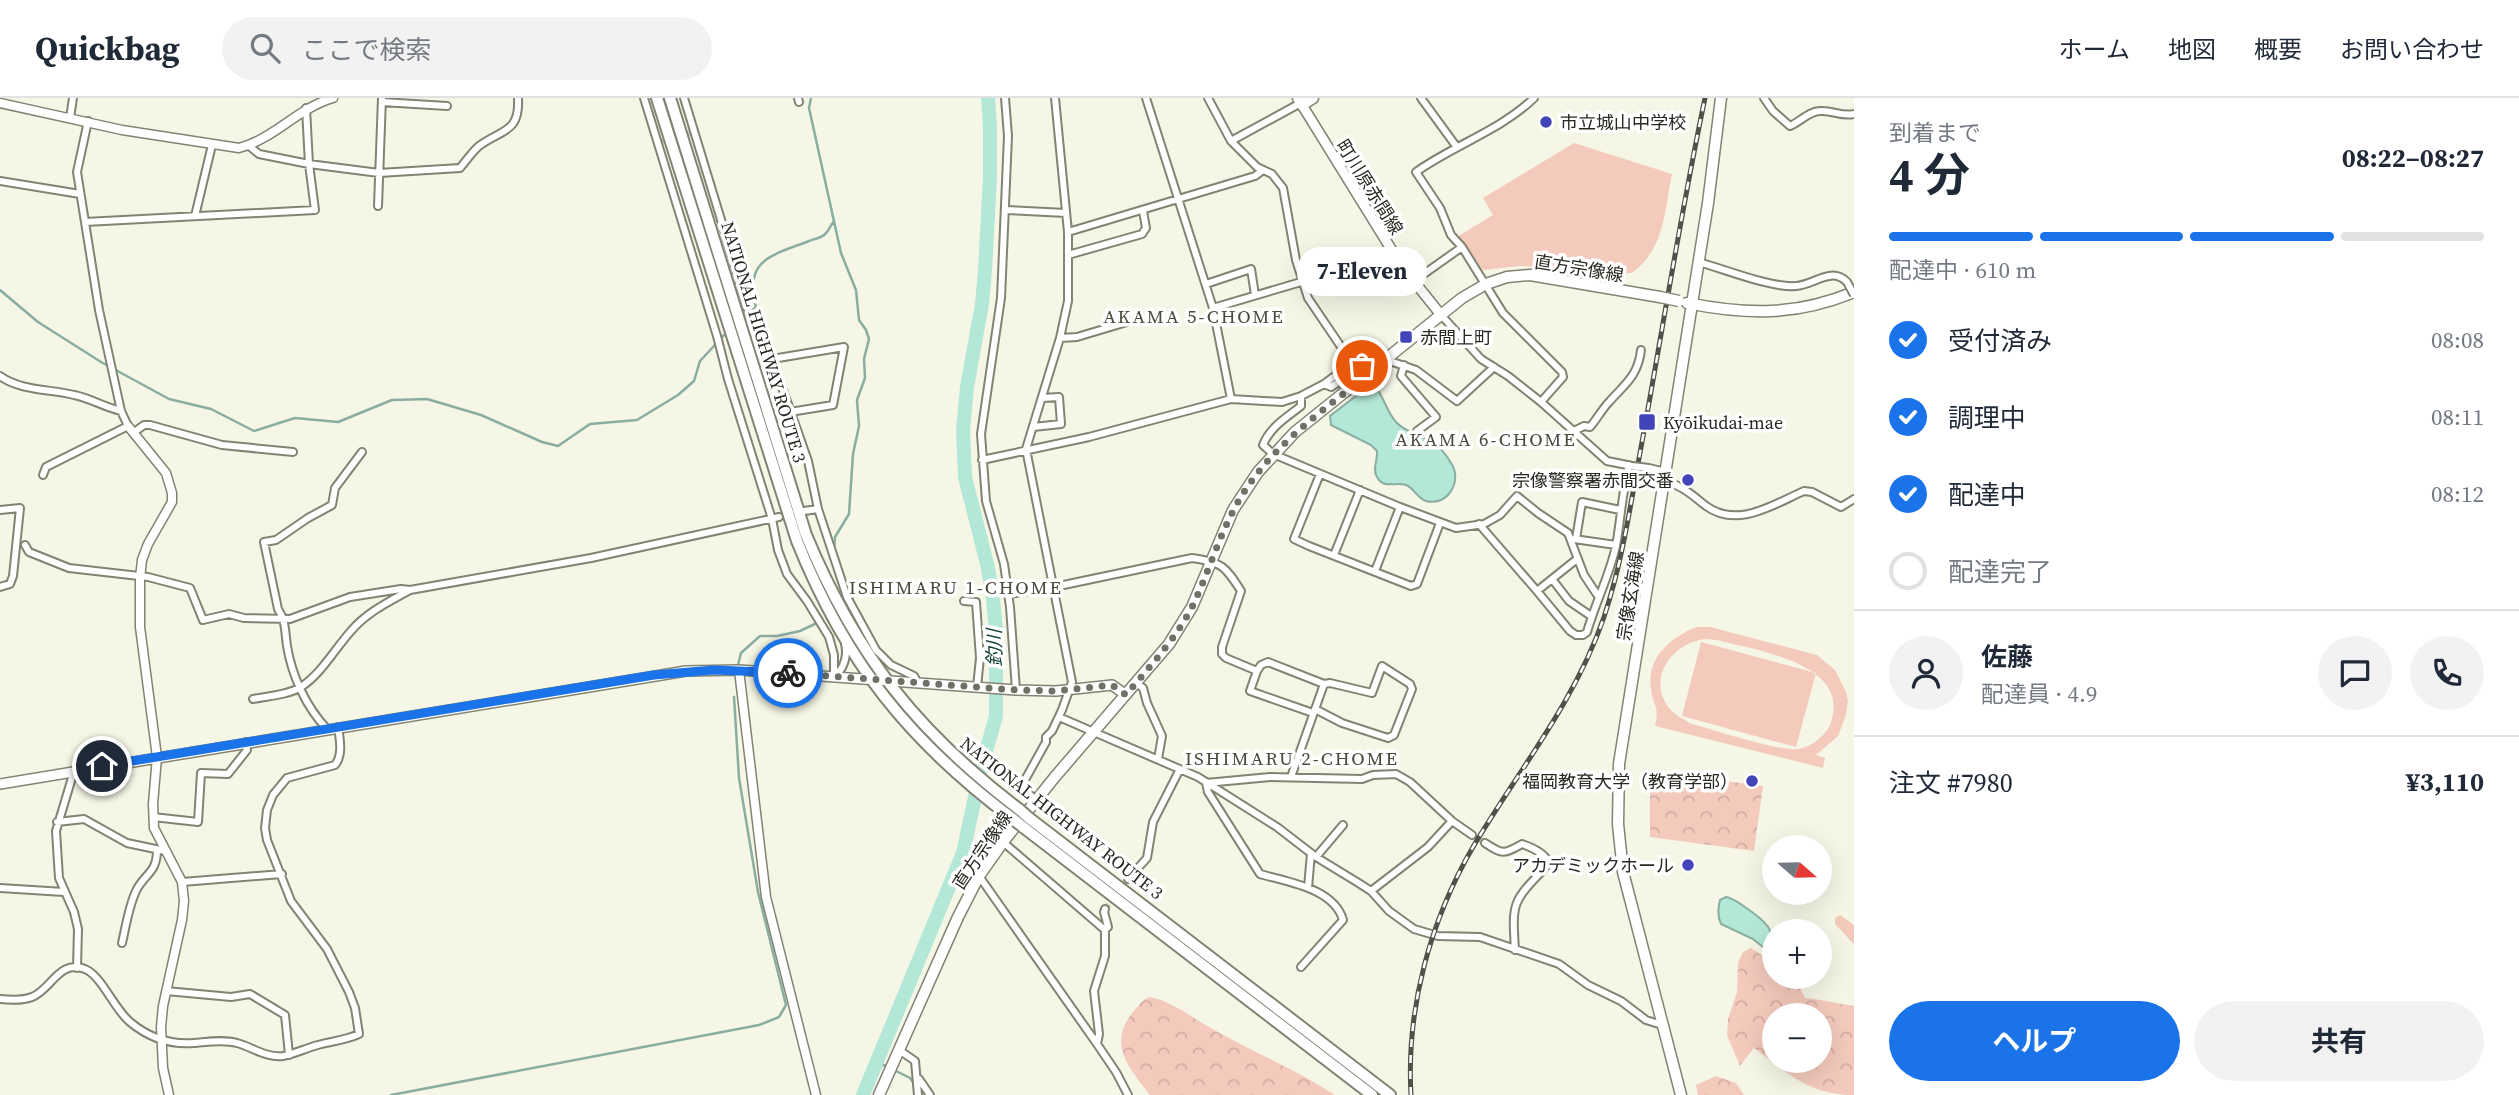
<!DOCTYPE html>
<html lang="ja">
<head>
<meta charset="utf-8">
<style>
  body { margin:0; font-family:"Source Serif 4","Noto Sans JP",serif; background:#f2f2f3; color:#1f2937; height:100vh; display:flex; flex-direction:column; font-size:26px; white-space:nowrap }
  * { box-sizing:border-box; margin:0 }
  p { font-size:23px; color:#747a83 }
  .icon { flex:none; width:38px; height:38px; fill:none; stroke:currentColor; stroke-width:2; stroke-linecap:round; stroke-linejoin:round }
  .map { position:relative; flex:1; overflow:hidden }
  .details { display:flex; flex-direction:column; background:#fff; width:665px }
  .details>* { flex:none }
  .needle { width:46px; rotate:110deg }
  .fabs { position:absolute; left:1762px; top:737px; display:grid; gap:14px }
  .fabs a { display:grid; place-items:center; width:70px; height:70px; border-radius:50%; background:#fff; box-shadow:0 7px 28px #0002; font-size:35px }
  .pin { position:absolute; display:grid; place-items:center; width:60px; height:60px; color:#fff; margin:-30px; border:4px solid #fff; border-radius:50%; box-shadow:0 2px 7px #0007 }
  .courier { position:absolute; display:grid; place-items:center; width:70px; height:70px; margin:-35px; border:5px solid #1a73e8; border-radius:50%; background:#fff; color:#222; box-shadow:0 2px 9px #0007 }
  .bubble { position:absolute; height:49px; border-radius:24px; background:#fff; box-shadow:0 7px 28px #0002; font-size:23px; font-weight:700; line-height:49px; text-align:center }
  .head em { font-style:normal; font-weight:700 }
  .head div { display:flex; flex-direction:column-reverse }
  .head { display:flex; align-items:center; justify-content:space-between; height:119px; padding:0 35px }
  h1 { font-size:46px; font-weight:700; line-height:52px }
  .bar { display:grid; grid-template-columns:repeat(4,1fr); gap:10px 7px; align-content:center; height:84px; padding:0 35px }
  .bar i { height:9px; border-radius:5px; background:#e0e1e3 }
  .bar .selected { background:#1a73e8 }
  .bar p { grid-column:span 4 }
  .line { display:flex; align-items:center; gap:18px; padding:0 35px; border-top:2px solid #e0e1e3 }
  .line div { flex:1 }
  .round { display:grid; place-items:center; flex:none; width:74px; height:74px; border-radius:37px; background:#f2f2f3 }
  ol { padding:0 35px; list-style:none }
  li { display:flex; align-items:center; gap:21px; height:77px }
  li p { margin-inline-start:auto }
  li .icon { padding:7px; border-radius:50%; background:#1a73e8; color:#fff; stroke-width:4 }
  li:last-child { color:#747a83 }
  li i { width:38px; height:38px; border:4px solid #e0e1e3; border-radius:50% }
  .primary-button { display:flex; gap:14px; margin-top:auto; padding:14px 35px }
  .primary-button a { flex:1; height:80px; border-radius:42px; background:#1a73e8; color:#fff; font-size:28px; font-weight:700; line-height:80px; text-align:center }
  .primary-button a+a { background:#f2f2f3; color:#1f2937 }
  header { display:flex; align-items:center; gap:42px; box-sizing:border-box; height:98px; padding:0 35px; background:#fff; border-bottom:2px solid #e0e1e3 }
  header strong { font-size:33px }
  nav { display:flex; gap:38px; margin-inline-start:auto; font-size:24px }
  .search { width:490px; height:63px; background:#f2f2f3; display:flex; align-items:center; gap:18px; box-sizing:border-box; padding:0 24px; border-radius:38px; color:#747a83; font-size:26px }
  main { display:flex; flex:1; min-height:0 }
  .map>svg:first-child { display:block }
  .forest { fill:url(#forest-crowns); fill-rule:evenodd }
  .pitch { fill:#f4cabc; fill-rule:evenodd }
  .water { fill:#b3e8d8; stroke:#89aea1; stroke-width:2 }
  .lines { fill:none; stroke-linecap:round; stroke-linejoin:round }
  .stream { stroke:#89aea1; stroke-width:2.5 }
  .river { stroke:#b3e8d8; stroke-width:14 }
  .minor-tunnel { stroke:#cccdbe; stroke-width:6; stroke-dasharray:6 3; stroke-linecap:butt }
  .minor-casing { stroke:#838374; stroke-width:10 }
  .tertiary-casing { stroke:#838374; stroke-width:11 }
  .secondary-casing { stroke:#838374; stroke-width:12 }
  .primary-casing { stroke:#838374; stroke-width:13 }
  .trunk-casing { stroke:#838374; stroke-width:14 }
  .minor { stroke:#fff; stroke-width:6 }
  .tertiary { stroke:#fff; stroke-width:8 }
  .secondary { stroke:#fff; stroke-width:9 }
  .primary { stroke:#fff; stroke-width:10 }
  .trunk { stroke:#fff; stroke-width:10 }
  .rail-casing { stroke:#515149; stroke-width:5 }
  .rail { stroke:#fff; stroke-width:2.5; stroke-dasharray:8; stroke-linecap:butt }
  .minor-bridge-casing { stroke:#838374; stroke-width:10; stroke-linecap:butt }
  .primary-bridge-casing { stroke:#838374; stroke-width:13; stroke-linecap:butt }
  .trunk-bridge-casing { stroke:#838374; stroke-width:14; stroke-linecap:butt }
  .minor-bridge { stroke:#fff; stroke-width:6 }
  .primary-bridge { stroke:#fff; stroke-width:10 }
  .trunk-bridge { stroke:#fff; stroke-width:10 }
  .done { stroke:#707066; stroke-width:7; stroke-dasharray:0 12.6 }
  .route { stroke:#1a73e8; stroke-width:9 }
  .poi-dot { fill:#4245ba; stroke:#fff; stroke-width:2.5 }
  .labels { text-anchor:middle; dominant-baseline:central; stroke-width:7; stroke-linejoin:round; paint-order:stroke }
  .poi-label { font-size:18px; fill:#282822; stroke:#fff; text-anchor:start }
  .street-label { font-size:18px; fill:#282822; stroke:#fff }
  .neighbourhood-label { font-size:19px; letter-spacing:2px; fill:#4b4b3d; stroke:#fff }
  .water-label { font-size:19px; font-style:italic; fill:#124035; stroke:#fff }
</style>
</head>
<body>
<header>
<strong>Quickbag</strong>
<div class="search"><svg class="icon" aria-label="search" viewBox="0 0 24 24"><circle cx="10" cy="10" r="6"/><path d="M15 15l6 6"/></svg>ここで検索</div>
<nav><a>ホーム</a><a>地図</a><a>概要</a><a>お問い合わせ</a></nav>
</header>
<main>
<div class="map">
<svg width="1854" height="997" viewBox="0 0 1854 997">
  <defs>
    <pattern id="forest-crowns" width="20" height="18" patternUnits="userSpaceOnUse" patternTransform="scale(1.75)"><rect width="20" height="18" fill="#f4cabc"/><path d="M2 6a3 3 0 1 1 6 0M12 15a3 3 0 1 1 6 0" fill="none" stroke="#d1aea1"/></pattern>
  </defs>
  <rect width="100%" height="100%" fill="#f5f6e5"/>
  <path class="forest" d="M1650,673l113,15 -9,65 -104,-14z
    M1840,817l14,10v19l-19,-20v-6z
    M1751,850l23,15v13c22,0 22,3 31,22 17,1 32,6 49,8v89c-44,0 -66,-21 -100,-47l-14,18 -13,-31 1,-16 9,-27 1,-29 5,-11zM1820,917v45h-46v-45z
    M1149,899c20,2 48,24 67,34 39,22 81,39 119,64h-185c-21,-27 -43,-51 -17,-83 5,-6 8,-11 16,-15z
    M1716,978l20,7 8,12h-46l-2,-10z"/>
  <path class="pitch" d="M1574,45l98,31c-8,39 -7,74 -40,99h-6l-8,7 -75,-13 -23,-1 -37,4 -26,-33 36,-22 -10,-17z
    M1696,529h14l107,28 18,15 11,22 2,9 -2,14 -8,21 -22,19 9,3 -2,10 -168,-42c5,-20 -2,-19 -4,-37 -5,-31 19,-51 45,-62zM1706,541l11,1c37,10 137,23 113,85 -6,12 -20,23 -33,24 -21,2 -81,-19 -105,-25 -8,-4 -17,-9 -23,-16 -23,-30 4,-66 37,-69z
    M1701,544l115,31 -20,74 -114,-31z"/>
  <path class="water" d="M1374,287c10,11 12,26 22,37 10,11 25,13 37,21 7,4 14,13 18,20 12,17 -3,44 -25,38 -9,-3 -12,-13 -20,-16 -11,-4 -22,5 -29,-8 -5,-7 1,-18 0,-26l-6,-6 -40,-20 -1,-9 39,-30z
    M1726,799c7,1 13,6 19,10 22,15 30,22 29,49l-21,-17 -32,-15c-4,-8 -3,-16 -1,-24z"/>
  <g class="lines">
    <path class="stream" d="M811,0l-2,10 32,145 15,37 3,30 7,10 3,9 -5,20 1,19 -8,22 2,26 -6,28 -4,60 -14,23 -1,13
      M0,192l38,32 63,40 68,37 42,10 43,22 41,-13 43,4 54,-22 35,-1 54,16 61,27 16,4 32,-22 47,-4 41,-25 16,-14 6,-20 27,-29
      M742,219l14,-10c-13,-48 17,-52 53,-66 4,-2 12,-3 15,-6 4,-3 7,-10 10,-14
      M844,481l9,19 -1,4
      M738,567l3,-12 19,-17h17l23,-5 17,-8
      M877,964l11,5
      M894,972l16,8 6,8
      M391,997l368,-70 20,-8 7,-12 -28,-113 -19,-114 -5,-81"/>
    <path class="river" d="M863,997l100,-242 18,-84 15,-53v-86l-3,-31 -5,-31 -23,-91 -2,-47 4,-43 15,-83 3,-34 5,-93v-49l-2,-30"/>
    <path class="minor-tunnel" d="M658,44l36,-10
      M1472,737l13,8
      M1105,811l23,-30"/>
    <g class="minor-casing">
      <path id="minor" d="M644,0l73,238 11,43 44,140 6,31 9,24 20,27 22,36 5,18v21
        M684,0l66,217 22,44 36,102 10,48 29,88 29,53 15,15 23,11 4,7
        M798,0l1,4
        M1005,0l3,38 -7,162 -20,136 5,67 18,63 6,43 6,83
        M1146,0l67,210 18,91
        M1421,0l35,48
        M1534,0c-33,32 -80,47 -118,74l24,36 11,27 11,12 41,66 59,59 1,5 -22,25
        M1764,0l9,13 17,15c10,-4 19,-15 30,-15 13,-1 21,6 34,3
        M382,4l65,4
        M70,20l3,-20
        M1231,43l66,-36h5
        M248,47l11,9 50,10 70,9 81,-5c6,-7 12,-16 19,-22 23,-17 41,-13 39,-48
        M0,83l80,13
        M378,108l4,-108
        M1006,112l60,3
        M195,118l17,-71
        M85,124l230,-12 -6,-46 -3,-56
        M1068,134l187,-56 8,-6
        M1068,157l74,-21 4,-6 -3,-17
        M1698,164c27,7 72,26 98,24 18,-1 35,-20 51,-4
        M1414,183l48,-34
        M1206,186l45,-15 4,26
        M1213,210l88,-26
        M1441,217l40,44 27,17 33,26 66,59 25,5
        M1060,240l17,-1 50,-15
        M772,261l72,-12 -11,58 -43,7
        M1387,262l29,10 41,31 37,-34
        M1404,267l-3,11 35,41 -19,14
        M0,278c21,15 50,13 74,19 16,3 30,12 47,16
        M1324,286l7,3 31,-21 8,7
        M1301,298v10c-14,11 -31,21 -38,39l10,9 127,53 56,21 28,-4 16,-9 17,-19 21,17 30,20 16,42 14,21
        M1033,329l28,-3 -2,-27 -17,1
        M1572,334l12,-6 6,1c7,-8 12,-18 20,-26 15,-17 28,-25 31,-51
        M133,335l11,-8h6l72,20 71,7
        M982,362l107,-23 142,-38 51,3 19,-6 23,-12 28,-21 -44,-65 -12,-38 -13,-72 -11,-14 -15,-7 -26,-26 -23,-43
        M1649,370l17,4
        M1320,376l-26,65 15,7 102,40 6,-2 23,-61
        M43,377l3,-8 82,-41 -7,-15 -22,-101 -22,-138 11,-51
        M1665,383c18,5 27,14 41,25 32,23 68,-2 98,-15l8,1 29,15 13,-8
        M0,412l20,-2 -7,68 -3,8 -10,3
        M804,413l14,-2
        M1479,426l58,67 40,-32
        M1574,441l42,6
        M1576,441l6,-37 38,8
        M25,447l4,7 40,16 79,9 42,11 13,32 26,-6 15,4 46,1 60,-22 51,-8 9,1 181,-32 188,-41
        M1334,457l26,-65
        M1375,473l25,-64
        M1552,481l17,22 22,15
        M1537,493l33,40 6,4h7l4,-3c9,-31 22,-55 29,-86 5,-27 6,-54 13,-81
        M1009,496l45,-7 138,-29c30,4 33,8 49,33l-19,56v7l4,4 31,13 -7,20 63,22
        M964,503l12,1 4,56 -3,29
        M1257,573l4,-6 7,-3 56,22 6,-1 42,10 10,-27 28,18 2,5 -18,46 -6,3 -46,-15 -27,-14
        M834,578c10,-6 14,-21 11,-32
        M1136,585l7,5 4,15 15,33 -4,23
        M253,601c15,-3 35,-4 48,-12 21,-14 33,-37 50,-56 15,-18 37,-29 57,-40
        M1059,619l139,60 79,50 39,30 41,25 14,9 18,20 25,18 24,7 42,1 79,27 29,21 33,16 25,19 16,5
        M327,631c-21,-22 -35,-53 -40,-83 -2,-13 -1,-25 -9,-37l-14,-67 12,-2 32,-22 24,-13 3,-17 27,-36
        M74,673l-18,60 3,47 15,34 4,17 -1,39
        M1291,679l33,-93
        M1206,685l64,-6 92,2 11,-4 23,-1 14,8 42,39 20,14
        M1206,685l2,9 52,82c27,8 74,14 83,46l-42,47
        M1036,702l-15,-13 25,-45v-5l6,-6 10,-21 10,-28 -46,-233 34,-111 8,-37v-69l-13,-134
        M153,719l45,5 3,-49 27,1 19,-24 -1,-8
        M57,724l27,-3 43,24 38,8
        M1003,744l102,88v26l-11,35 5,43 -2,10
        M1485,745c17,11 18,12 37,1 9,3 21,8 26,17l-2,6c-34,35 -34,35 -31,83
        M1316,759l27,-32
        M979,778l118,168 19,28 12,23
        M1128,781l19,-21 6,-36 27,-53
        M182,784l100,-8
        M0,790l64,4
        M1308,790l3,-35
        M1371,793l57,-44 24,-26
        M1105,832l3,-3 -4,-15 1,-3
        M122,845c4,-17 7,-39 15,-54 9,-16 20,-17 20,-39
        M166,893l65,6 19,-3 35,21 4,40
        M0,901c10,1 22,2 32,-2 19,-7 27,-38 53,-28 17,7 29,40 45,53 18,15 40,23 64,21 13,-1 30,-4 43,0 15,4 29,15 46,13 12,-2 23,-8 35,-11 15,-4 28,-5 41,-11l-4,-26 -6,-16 -22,-43 -36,-48 -24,-61 -2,-12 2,-18 6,-15 14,-17 48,-13c8,-10 5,-25 3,-38
        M899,952l16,11 3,34
        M919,981l11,16"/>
    </g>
    <g class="tertiary-casing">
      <path id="tertiary" d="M0,5l122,27 117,18c35,-9 59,-40 94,-50
        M128,328l38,47 6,20v9l-24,42 -6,16 -2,18v49l17,130 -4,47 1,24 28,54 2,19 -2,19 -19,86 -2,21 2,41 6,27
        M739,572l27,227 50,198"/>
    </g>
    <g class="secondary-casing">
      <path id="secondary" d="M1302,7l99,160 40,50
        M0,686l686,-113 53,-1 277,20 40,1 56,-6 14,10"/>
    </g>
    <g class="primary-casing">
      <path id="primary" d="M1298,0l4,7 11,-7
        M1687,205c60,12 109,13 167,-11
        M879,997l79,-178 21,-41 24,-34 51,-64 115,-134 23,-37 41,-97 25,-38 37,-40 167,-134 24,-14 21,-7 23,-2 130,22
        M1681,997l-58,-223 -5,-48 1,-60 89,-561 13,-105"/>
    </g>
    <g class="trunk-casing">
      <path id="trunk" d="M657,0l140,443c49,122 112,200 216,278
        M670,0l136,437c50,120 111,197 214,275
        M1029,720l361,277
        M1023,729l349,268"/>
    </g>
    <use href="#minor" class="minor"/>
    <use href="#tertiary" class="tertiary"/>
    <use href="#secondary" class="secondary"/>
    <use href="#primary" class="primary"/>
    <use href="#trunk" class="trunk"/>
    <g class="rail-casing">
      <path id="rail" d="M1411,997c-5,-86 19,-174 62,-248 45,-76 102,-145 131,-230 19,-57 27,-116 38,-175 21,-115 39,-230 63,-344"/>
    </g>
    <use href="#rail" class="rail"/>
    <g class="minor-bridge-casing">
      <path id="minor-bridge" d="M1847,184l7,13
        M1632,368l17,2"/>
    </g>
    <g class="primary-bridge-casing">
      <path id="primary-bridge" d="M1660,199l19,4"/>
    </g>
    <g class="trunk-bridge-casing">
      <path id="trunk-bridge" d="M1020,712l9,8
        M1013,721l10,8"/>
    </g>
    <use href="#minor-bridge" class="minor-bridge"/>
    <use href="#primary-bridge" class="primary-bridge"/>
    <use href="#trunk-bridge" class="trunk-bridge"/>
  </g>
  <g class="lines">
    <path class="done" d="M788,575l228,17 40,1 56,-6 14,10c24,-29 50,-56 67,-90 18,-38 29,-80 53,-116 32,-48 79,-80 124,-116l-8,-7"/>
    <path class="route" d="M102,668l552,-91 60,-5 74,3"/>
  </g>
  <g class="poi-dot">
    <circle cx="1546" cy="24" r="7"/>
    <rect x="1399" y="232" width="14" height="14" rx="3.5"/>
    <rect x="1638" y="315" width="18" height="18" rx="3.5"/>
    <circle cx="1688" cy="382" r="7"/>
    <circle cx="1752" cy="683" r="7"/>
    <circle cx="1688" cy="767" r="7"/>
  </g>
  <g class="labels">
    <g class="poi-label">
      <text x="1560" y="24">市立城山中学校</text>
      <text x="1420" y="239">赤間上町</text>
      <text x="1663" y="324">Kyōikudai-mae</text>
      <text x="1674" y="382" text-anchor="end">宗像警察署赤間交番</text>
      <text x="1738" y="683" text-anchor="end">福岡教育大学（教育学部）</text>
      <text x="1674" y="767" text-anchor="end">アカデミックホール</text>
    </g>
    <g class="street-label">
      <text transform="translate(1370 89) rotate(58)">町川原赤間線</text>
      <text transform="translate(1579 170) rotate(9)">直方宗像線</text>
      <text transform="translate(764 244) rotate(73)">NATIONAL HIGHWAY ROUTE 3</text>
      <text transform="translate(1630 498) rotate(-81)">宗像玄海線</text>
      <text transform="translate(1062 720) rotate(38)">NATIONAL HIGHWAY ROUTE 3</text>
      <text transform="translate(982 752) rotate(-56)">直方宗像線</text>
    </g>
    <g class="neighbourhood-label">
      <text x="1194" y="218">AKAMA 5-CHOME</text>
      <text x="1486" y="341">AKAMA 6-CHOME</text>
      <text x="956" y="489">ISHIMARU 1-CHOME</text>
      <text x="1292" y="660">ISHIMARU 2-CHOME</text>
    </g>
    <g class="water-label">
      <text transform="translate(994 550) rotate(-91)">釣川</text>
    </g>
  </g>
</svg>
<div class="fabs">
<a><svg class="needle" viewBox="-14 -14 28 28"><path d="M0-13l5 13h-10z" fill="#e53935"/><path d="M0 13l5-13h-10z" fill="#747a83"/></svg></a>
<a>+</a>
<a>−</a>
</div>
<div class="pin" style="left:1362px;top:268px;background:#ea580c"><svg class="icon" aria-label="bag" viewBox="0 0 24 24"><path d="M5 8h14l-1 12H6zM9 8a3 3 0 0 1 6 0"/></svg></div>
<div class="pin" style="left:102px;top:668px;background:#1f2937"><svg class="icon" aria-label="home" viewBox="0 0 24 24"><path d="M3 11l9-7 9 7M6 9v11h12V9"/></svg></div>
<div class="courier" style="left:788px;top:575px"><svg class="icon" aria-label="bike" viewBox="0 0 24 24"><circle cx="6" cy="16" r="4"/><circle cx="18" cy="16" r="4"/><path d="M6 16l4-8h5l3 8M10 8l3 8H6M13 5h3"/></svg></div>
<div class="bubble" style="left:1297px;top:149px;width:130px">7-Eleven</div>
</div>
<section class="details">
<div class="head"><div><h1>4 分</h1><p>到着まで</p></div><em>08:22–08:27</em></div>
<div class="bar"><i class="selected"></i><i class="selected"></i><i class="selected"></i><i></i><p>配達中 · 610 m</p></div>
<ol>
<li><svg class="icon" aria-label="check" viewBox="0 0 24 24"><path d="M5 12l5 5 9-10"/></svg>受付済み<p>08:08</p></li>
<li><svg class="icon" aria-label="check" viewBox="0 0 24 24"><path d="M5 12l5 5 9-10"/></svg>調理中<p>08:11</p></li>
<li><svg class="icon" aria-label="check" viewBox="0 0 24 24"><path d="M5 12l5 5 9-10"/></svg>配達中<p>08:12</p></li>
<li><i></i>配達完了</li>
</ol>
<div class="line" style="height:126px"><a class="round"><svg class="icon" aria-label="person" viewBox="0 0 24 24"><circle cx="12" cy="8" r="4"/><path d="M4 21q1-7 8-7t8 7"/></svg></a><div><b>佐藤</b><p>配達員 · 4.9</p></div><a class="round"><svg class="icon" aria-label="chat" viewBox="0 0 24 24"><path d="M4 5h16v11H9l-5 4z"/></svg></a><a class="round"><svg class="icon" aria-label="phone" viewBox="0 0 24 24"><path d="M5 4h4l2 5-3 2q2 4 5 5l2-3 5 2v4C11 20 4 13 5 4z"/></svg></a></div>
<div class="line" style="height:91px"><div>注文 #7980</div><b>¥3,110</b></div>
<div class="primary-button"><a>ヘルプ</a><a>共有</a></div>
</section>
</main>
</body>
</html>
